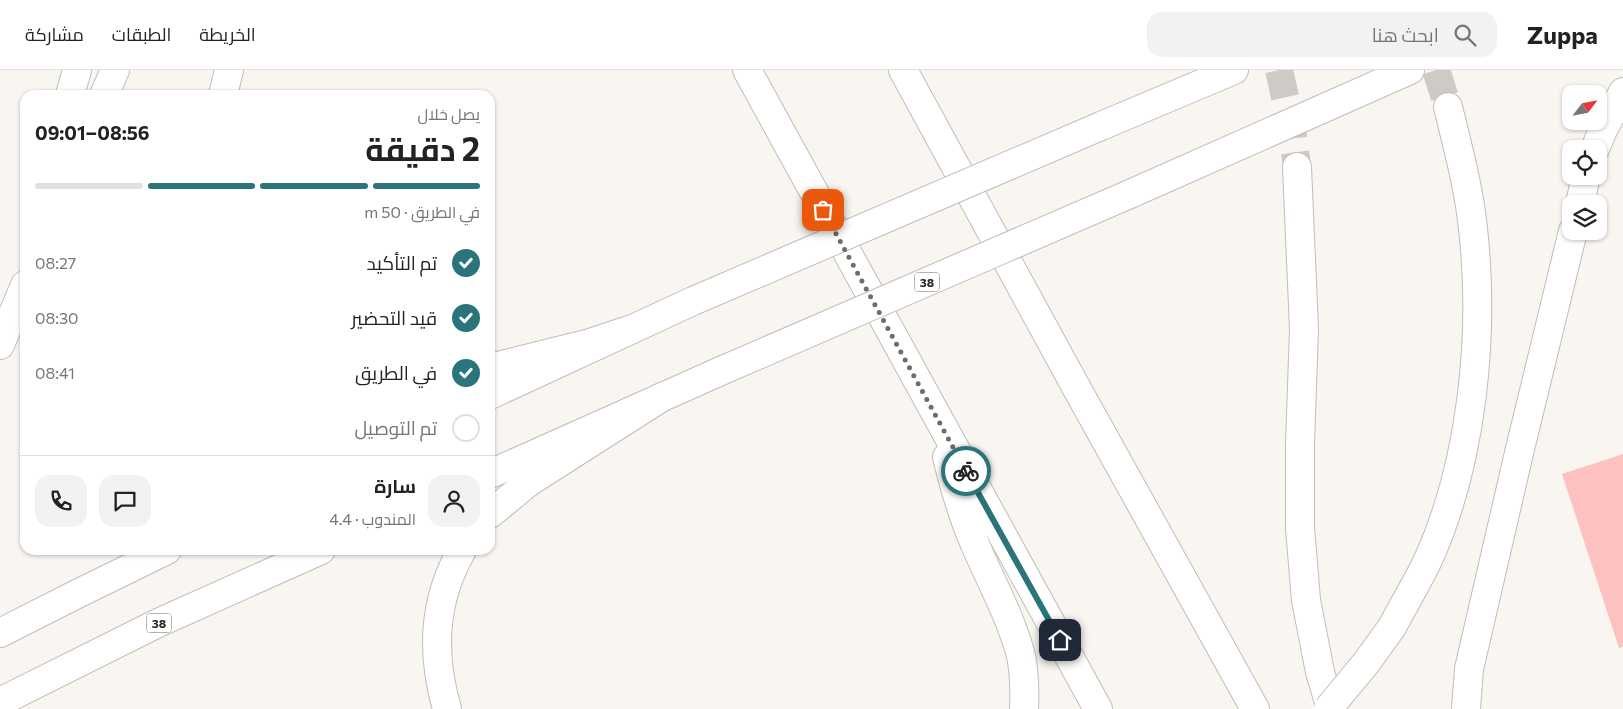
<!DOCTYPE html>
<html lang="ar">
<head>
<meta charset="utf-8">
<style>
  body { margin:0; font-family:Commissioner,Cairo,sans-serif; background:#f2f2f2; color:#222; direction:rtl; height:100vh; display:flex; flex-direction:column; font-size:19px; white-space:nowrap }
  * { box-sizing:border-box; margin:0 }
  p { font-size:16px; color:#767676 }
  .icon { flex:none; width:28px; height:28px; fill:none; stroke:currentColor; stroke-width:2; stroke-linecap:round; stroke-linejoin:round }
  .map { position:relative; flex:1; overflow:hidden; direction:ltr }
  .sheet { position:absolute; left:20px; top:20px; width:475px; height:465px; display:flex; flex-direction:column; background:#fff; border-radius:15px; box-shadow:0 1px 4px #0004; direction:rtl }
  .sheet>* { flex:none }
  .needle { width:32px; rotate:58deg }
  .controls { position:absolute; left:1562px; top:15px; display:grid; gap:10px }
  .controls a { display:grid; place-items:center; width:45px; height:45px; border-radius:10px; background:#fff; box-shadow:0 1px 4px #0004; font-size:25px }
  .pin { position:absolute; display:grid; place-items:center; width:42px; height:42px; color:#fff; margin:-21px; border-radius:10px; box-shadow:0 2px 8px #0006 }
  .courier { position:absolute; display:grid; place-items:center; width:50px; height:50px; margin:-25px; border:4px solid #2b747b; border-radius:50%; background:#fff; color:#222; box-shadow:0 1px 6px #0007 }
  .headline em { font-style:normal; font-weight:700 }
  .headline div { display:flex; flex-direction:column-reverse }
  .headline { display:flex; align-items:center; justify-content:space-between; height:85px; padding:0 15px }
  h1 { font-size:32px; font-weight:700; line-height:38px }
  .bar { display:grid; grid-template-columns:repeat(4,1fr); gap:8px 5px; align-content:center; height:60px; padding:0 15px }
  .bar i { height:6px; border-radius:4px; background:#e0e0e0 }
  .bar .current { background:#2b747b }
  .bar p { grid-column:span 4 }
  .line { display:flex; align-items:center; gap:12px; padding:0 15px; border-top:1px solid #e0e0e0 }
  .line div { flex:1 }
  .round { display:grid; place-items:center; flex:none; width:52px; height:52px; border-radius:15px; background:#f2f2f2 }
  ol { padding:0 15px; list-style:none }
  li { display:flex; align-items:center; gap:15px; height:55px }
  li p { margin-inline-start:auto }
  li .icon { padding:5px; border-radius:50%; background:#2b747b; color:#fff; stroke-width:4 }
  li:last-child { color:#767676 }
  li i { width:28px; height:28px; border:2px solid #e0e0e0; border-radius:50% }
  header { display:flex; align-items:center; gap:30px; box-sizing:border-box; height:70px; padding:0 25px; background:#fff; border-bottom:1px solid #e0e0e0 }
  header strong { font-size:24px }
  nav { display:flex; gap:28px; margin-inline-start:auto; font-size:18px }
  .search { width:350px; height:45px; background:#f2f2f2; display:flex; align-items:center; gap:12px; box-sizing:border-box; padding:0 18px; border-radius:15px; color:#767676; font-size:19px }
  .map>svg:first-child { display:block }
  .green { fill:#fdc2c0 }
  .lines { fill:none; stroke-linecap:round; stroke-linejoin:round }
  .motorway-tunnel { stroke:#cecbc7; stroke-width:28; stroke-dasharray:28 14; stroke-linecap:butt }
  .primary-casing { stroke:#c1bdb9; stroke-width:30 }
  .motorway-casing { stroke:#c1bdb9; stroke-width:30 }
  .primary { stroke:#fff; stroke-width:28 }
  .motorway { stroke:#fff; stroke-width:28 }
  .primary-bridge-casing { stroke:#c1bdb9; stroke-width:30; stroke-linecap:butt }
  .motorway-bridge-casing { stroke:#c1bdb9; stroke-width:30; stroke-linecap:butt }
  .primary-bridge { stroke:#fff; stroke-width:28 }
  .motorway-bridge { stroke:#fff; stroke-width:28 }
  .done { stroke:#6f6c6a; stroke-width:5; stroke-dasharray:0 9 }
  .route { stroke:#2b747b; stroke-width:6 }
  .labels { text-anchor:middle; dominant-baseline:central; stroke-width:4; stroke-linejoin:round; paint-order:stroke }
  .shield { fill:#fff; stroke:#666564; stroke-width:1 }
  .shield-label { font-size:12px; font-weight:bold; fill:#242321 }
</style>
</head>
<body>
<header>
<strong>Zuppa</strong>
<div class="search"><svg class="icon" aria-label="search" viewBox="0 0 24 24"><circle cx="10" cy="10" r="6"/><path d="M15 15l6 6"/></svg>ابحث هنا</div>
<nav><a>الخريطة</a><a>الطبقات</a><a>مشاركة</a></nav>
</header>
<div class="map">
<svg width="1623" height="639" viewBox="0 0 1623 639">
  <rect width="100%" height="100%" fill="#f9f5f1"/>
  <path class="green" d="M1623,384v193l-4,1 -57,-174z"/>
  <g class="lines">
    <path class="motorway-tunnel" d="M1279,0l13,58 5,39
      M1436,0l12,37"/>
    <g class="primary-casing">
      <path id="primary" d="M1101,56l133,-56
        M1130,124l280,-124
        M490,325l203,-94
        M490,404l233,-104
        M0,563l77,-39 90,-44
        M0,632l158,-79 163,-73"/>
    </g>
    <g class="motorway-casing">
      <path id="motorway" d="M747,0l351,639
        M903,0l173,317 179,322
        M70,25l7,-25
        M104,25l11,-25
        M223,25l6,-25
        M1595,79l8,-19 20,-38
        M1297,97l7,162 -4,115v84l6,72 14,72 11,37
        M1580,134l6,-28
        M0,275l25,-60
        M490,298l100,-25 39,-13
        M947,387c7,29 15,58 27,85 15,36 35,71 46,110 4,14 5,42 4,57
        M490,444l39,-32 133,-85
        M1392,557c12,-23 25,-44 36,-67 44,-97 57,-225 45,-331 -4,-41 -15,-81 -25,-122
        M447,639c-16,-56 -14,-108 15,-159
        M1466,639l3,-40 50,-216 54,-222"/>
    </g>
    <use href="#primary" class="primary"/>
    <use href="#motorway" class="motorway"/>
    <g class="primary-bridge-casing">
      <path id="primary-bridge" d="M693,231l408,-175
        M723,300l407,-176"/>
    </g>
    <g class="motorway-bridge-casing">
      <path id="motorway-bridge" d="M1328,639l38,-46 26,-36"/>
    </g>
    <use href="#primary-bridge" class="primary-bridge"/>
    <use href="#motorway-bridge" class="motorway-bridge"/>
  </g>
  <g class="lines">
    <path class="done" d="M823,140l143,261"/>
    <path class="route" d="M966,401l94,169"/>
  </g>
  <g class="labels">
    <g class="shield">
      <rect x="914.5" y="202.5" width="25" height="19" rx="4"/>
      <rect x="146.5" y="543.5" width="25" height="19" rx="4"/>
    </g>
    <g class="shield-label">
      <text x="927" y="212">38</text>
      <text x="159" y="553">38</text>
    </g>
  </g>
</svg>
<div class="controls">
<a><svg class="needle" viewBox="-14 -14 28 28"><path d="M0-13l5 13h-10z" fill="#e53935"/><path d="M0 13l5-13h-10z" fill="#767676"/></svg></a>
<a><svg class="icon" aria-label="locate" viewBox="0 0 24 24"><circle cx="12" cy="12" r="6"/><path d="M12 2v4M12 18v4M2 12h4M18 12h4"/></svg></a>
<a><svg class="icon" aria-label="layers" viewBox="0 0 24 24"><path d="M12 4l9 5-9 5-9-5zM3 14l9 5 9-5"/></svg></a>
</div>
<div class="pin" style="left:823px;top:140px;background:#ea580c"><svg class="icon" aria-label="bag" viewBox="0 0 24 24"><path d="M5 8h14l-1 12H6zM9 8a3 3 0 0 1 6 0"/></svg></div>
<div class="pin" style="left:1060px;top:570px;background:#1f2937"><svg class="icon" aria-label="home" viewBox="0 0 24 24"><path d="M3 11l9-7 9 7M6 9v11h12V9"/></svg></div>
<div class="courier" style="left:966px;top:401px"><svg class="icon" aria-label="bike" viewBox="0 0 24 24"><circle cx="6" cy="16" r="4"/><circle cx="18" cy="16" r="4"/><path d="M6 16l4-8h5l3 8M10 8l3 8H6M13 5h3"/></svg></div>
<section class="sheet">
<div class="headline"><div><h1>2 دقيقة</h1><p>يصل خلال</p></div><em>08:56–09:01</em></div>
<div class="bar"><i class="current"></i><i class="current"></i><i class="current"></i><i></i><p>في الطريق · 50 m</p></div>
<ol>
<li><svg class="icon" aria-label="check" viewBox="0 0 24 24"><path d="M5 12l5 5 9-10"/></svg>تم التأكيد<p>08:27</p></li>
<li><svg class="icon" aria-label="check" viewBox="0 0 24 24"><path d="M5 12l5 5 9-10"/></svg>قيد التحضير<p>08:30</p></li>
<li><svg class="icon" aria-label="check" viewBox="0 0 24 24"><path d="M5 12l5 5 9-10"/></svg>في الطريق<p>08:41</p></li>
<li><i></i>تم التوصيل</li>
</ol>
<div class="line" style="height:90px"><a class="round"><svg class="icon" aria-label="person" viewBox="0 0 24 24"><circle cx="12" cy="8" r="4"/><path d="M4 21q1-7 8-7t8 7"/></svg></a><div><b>سارة</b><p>المندوب · 4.4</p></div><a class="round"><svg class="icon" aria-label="chat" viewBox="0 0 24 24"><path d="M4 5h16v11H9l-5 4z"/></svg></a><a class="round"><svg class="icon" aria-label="phone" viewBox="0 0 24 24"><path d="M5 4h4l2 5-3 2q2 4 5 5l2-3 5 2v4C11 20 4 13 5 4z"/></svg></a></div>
</section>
</div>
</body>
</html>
